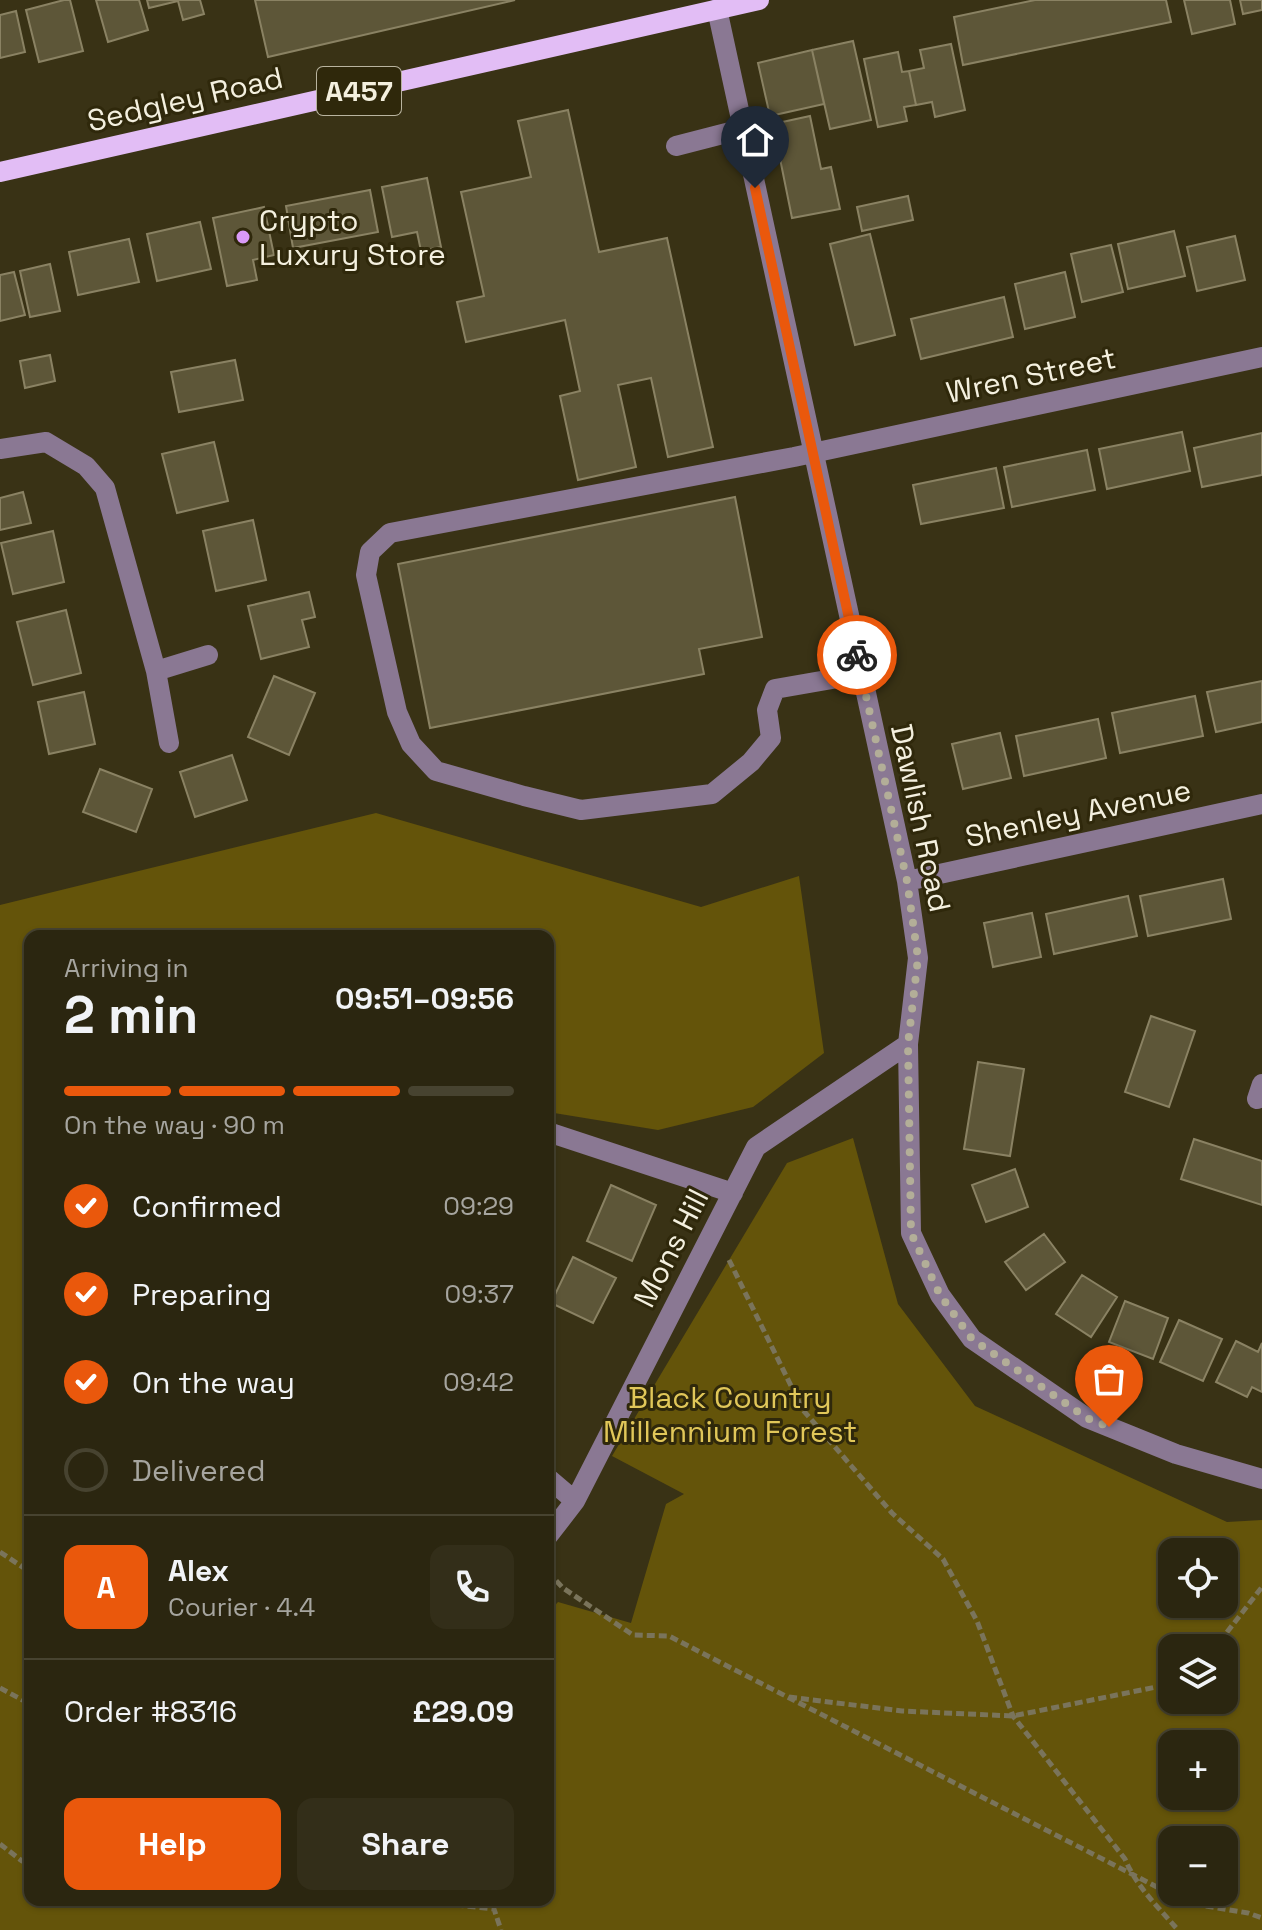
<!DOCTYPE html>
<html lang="en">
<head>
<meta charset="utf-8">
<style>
  body { margin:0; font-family:"Space Grotesk",sans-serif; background:#332e19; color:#f1f3f6; height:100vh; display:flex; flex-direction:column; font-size:30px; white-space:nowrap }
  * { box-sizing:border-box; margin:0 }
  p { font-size:26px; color:#a6a59f }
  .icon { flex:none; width:44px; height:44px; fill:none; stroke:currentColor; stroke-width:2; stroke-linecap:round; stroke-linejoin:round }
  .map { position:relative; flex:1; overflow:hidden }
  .details { position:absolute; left:24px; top:930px; width:530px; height:976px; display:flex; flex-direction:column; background:#2b2610; border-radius:16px; box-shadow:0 2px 6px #0004,0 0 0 2px #474330 }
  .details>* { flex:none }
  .controls { position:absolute; left:1158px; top:1538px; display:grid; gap:16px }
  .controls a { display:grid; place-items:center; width:80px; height:80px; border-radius:16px; background:#2b2610; box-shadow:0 2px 6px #0004,0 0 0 2px #474330; font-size:40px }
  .pin { position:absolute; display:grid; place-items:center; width:68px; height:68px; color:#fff; margin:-82px -34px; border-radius:50% 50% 50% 0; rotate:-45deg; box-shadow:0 0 8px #0007 }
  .pin .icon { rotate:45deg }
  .courier { position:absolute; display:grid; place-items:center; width:80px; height:80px; margin:-40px; border:6px solid #ea580c; border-radius:50%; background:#fff; color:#222; box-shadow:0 2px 10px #0007 }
  .summary em { font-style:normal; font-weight:600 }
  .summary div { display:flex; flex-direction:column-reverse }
  .summary { display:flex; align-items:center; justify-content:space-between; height:136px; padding:0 40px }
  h1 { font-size:52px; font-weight:600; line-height:60px }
  .bar { display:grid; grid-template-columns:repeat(4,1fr); gap:12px 8px; align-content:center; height:96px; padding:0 40px }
  .bar i { height:10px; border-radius:6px; background:#474330 }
  .bar .selected { background:#ea580c }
  .bar p { grid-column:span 4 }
  .line { display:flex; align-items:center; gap:20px; padding:0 40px; border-top:2px solid #474330 }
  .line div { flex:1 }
  .round { display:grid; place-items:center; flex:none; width:84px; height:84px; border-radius:16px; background:#332e19 }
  ol { padding:0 40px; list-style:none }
  li { display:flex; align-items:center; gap:24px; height:88px }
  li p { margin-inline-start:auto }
  li .icon { padding:8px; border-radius:50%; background:#ea580c; color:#fff; stroke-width:4 }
  li:last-child { color:#a6a59f }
  li i { width:44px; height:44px; border:4px solid #474330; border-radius:50% }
  .cta { display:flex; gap:16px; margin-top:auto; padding:16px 40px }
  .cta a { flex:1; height:92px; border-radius:16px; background:#ea580c; color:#fff; font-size:32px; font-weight:600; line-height:92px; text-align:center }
  .cta a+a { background:#332e19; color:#f1f3f6 }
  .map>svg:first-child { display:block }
  .green { fill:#64540a; fill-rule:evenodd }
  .building { fill:#5d5638; stroke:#8a8263; stroke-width:2 }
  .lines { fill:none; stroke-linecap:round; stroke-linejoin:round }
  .path { stroke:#7a745b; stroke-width:5; stroke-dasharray:8 4; stroke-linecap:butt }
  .minor { stroke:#8a7893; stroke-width:20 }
  .major { stroke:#e2bdf5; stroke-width:20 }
  .done { stroke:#b3ae98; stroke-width:8; stroke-dasharray:0 14.4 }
  .route { stroke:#ea580c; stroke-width:10 }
  .poi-dot { fill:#d99af7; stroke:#2f280b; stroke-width:3 }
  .labels { text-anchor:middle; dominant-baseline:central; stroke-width:6; stroke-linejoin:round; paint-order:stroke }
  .shield { fill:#2f280b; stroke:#b9b49f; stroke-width:2 }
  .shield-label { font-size:28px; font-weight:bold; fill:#f4f0df }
  .street-label { font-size:30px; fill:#f4f0df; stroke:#2f280b }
  .poi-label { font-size:30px; fill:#f4f0df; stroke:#2f280b; text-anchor:start }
  .park-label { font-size:30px; fill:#e1c759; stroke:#2f280b }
</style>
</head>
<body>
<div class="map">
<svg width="1262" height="1930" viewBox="0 0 1262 1930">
  <rect width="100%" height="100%" fill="#393215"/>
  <path class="green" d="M376,813l325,94 98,-31 25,177 -71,54 -95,23 -110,-18v-176h-518v964h518v-287l10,-11 73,21 35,-119 18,-10 -72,-38 175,-293 66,-25 45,166 77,102 252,116 35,-2v410h-1262v-1025zM1224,1552v52h-52v-52zM1172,1648h52v52h-52zM1224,1744v52h-52v-52zM1224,1840v52h-52v-52z"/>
  <path class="building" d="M64,0h6l13,51 -44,11 -13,-52z
    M96,0h43l9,30 -40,12z
    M147,0h53l4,14 -21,6 -5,-19 -29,7z
    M255,0h260l-247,57z
    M1035,0h131l5,22 -208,43 -9,-48z
    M1184,0h46l5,24 -43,10z
    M1240,0h22v10l-19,4z
    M16,11l9,41 -25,6v-43z
    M853,41l18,79 -41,9 -18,-79z
    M951,44l14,66 -30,7 -3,-15 -16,3 -7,-34 15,-3 -4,-18z
    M812,50l12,54 -54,12 -12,-53z
    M898,52l4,20 7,-1 7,34 -12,2 3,14 -29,6 -14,-68z
    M568,110l31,142 68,-14 46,209 -45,10 -17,-79 -33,7 18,82 -58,13 -18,-84 20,-5 -15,-71 -99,22 -9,-40 27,-6 -23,-104 70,-15 -13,-56z
    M810,116l11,53 10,-2 9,42 -48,9 -19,-94z
    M427,178l14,69 -20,4 -4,-19 -25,5 -10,-50z
    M370,190l8,42 -85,16 -7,-42z
    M908,196l5,24 -51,11 -5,-24z
    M264,207l10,48 -21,5 4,20 -30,6 -14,-68z
    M200,222l11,47 -54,12 -10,-47z
    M1174,231l11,45 -57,13 -10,-45z
    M870,234l25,101 -40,10 -25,-101z
    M1235,236l10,44 -48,11 -10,-44z
    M129,239l10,43 -61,13 -9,-43z
    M1111,245l12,47 -41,10 -11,-48z
    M50,264l10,47 -30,6 -10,-46z
    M14,272l11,43 -25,6v-46z
    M1065,272l10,45 -50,12 -10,-45z
    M1004,297l9,40 -92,22 -10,-40z
    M50,355l5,26 -30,7 -5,-27z
    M235,360l8,40 -64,12 -8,-40z
    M1182,432l8,39 -83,18 -8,-40z
    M1262,433v42l-60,12 -8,-39z
    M214,442l14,59 -51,12 -15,-59z
    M1087,450l8,40 -83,17 -8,-40z
    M996,468l8,40 -83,16 -8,-39z
    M23,492l8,31 -31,7v-32z
    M735,497l27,140 -63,12 5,25 -274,54 -32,-164z
    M253,520l13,60 -50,11 -13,-60z
    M53,531l11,51 -51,12 -12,-51z
    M309,592l6,25 -13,3 7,27 -48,12 -13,-53z
    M66,610l15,63 -48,12 -16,-63z
    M274,676l41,17 -26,62 -41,-18z
    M1262,681v41l-46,10 -9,-40z
    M84,692l11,52 -46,10 -11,-52z
    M1195,696l8,40 -83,17 -8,-40z
    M1098,719l8,39 -82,18 -8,-40z
    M1000,733l11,45 -48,11 -11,-45z
    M232,755l15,45 -52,17 -15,-45z
    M100,769l52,20 -16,43 -53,-20z
    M1223,879l8,40 -83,17 -8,-40z
    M1128,896l9,40 -83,18 -8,-40z
    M1032,913l9,44 -48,10 -9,-44z
    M1151,1016l44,15 -26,76 -44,-15z
    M978,1062l46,7 -14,87 -46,-7z
    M1194,1139l68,22v44l-81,-26z
    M1015,1169l13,38 -42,15 -14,-37z
    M611,1185l45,20 -24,56 -45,-20z
    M1044,1234l21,28 -39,28 -21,-28z
    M573,1257l43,21 -23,45 -42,-20z
    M1082,1275l35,22 -26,40 -35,-23z
    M1125,1301l43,17 -15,41 -44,-17z
    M1179,1320l43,19 -19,42 -43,-19z
    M1236,1341l22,11 4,-9v49l-10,-5 -5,10 -31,-15z"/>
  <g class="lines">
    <path class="path" d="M729,1260l74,150 89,103 51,46 34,62 36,95 112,143c11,27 34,49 53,71
      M0,1552l30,20
      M548,1572l15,16 70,47 36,1 519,267 60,10 14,5
      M1209,1648l15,-12 38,-49
      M0,1688l30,16
      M789,1697l113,14 111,5 153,-31 6,-5
      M0,1844l22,17 8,1
      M408,1900l86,9 7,21"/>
    <path class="minor" d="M717,9l190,872 11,77 -10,86 3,189 29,62 32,44 115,79 89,36 86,25
      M676,146l66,-17
      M0,449l46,-7 40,24 19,22 51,183 13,72
      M156,671l52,-16
      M861,674l-86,15 -8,21 4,28 -20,24 -39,32 -131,16 -57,-14 -88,-25 -25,-27 -14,-32 -31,-137 4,-23 20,-19 404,-76 468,-100
      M907,881l355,-77
      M1257,1099l5,-15
      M548,1132l185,61
      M548,1478l27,23
      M548,1536l27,-35 181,-354 152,-103"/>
    <path class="major" d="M0,172l759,-172"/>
  </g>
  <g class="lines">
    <path class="done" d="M857,655l50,226 11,77 -10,86 3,189 29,62 32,44 115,79 22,9"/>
    <path class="route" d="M755,188l102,467"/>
  </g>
  <circle class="poi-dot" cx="243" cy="237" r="8"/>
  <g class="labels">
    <rect class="shield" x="317" y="67" width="84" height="48" rx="6"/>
    <g class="shield-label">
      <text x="359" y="91">A457</text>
    </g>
    <g class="street-label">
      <text transform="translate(185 99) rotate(-13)">Sedgley Road</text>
      <text transform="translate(1031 375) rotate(-12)">Wren Street</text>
      <text transform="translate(1078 813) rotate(-12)">Shenley Avenue</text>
      <text transform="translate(921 818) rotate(78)">Dawlish Road</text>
      <text transform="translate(671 1248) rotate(-63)">Mons Hill</text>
    </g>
    <g class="poi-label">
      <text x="259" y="220">Crypto<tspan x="259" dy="34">Luxury Store</tspan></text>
    </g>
    <g class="park-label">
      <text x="730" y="1397">Black Country<tspan x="730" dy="34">Millennium Forest</tspan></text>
    </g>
  </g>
</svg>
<div class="controls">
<a><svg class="icon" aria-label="locate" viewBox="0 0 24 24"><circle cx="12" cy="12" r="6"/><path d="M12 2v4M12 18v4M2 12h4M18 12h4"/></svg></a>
<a><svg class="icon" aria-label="layers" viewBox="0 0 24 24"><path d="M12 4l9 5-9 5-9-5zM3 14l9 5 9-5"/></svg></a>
<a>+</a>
<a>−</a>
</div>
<div class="pin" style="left:1109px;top:1427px;background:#ea580c"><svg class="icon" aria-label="bag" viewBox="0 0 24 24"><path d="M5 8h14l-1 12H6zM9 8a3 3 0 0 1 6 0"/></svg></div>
<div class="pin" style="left:755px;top:188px;background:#1f2937"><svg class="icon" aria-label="home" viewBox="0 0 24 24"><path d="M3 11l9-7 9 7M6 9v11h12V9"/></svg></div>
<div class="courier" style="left:857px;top:655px"><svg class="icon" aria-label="bike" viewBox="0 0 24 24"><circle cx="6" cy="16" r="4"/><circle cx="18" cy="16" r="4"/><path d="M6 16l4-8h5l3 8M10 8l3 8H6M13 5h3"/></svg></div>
<section class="details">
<div class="summary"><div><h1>2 min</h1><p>Arriving in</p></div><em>09:51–09:56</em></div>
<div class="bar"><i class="selected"></i><i class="selected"></i><i class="selected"></i><i></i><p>On the way · 90 m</p></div>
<ol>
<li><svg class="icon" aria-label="check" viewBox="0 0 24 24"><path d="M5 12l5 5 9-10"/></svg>Confirmed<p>09:29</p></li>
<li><svg class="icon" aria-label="check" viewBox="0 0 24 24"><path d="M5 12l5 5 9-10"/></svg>Preparing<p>09:37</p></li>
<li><svg class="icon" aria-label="check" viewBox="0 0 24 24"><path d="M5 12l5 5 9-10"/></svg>On the way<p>09:42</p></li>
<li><i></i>Delivered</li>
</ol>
<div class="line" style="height:144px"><b class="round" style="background:#ea580c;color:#fff">A</b><div><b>Alex</b><p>Courier · 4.4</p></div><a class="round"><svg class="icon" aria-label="phone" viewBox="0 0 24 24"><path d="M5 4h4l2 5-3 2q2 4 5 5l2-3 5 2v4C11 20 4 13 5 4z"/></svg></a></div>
<div class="line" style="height:104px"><div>Order #8316</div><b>£29.09</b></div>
<div class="cta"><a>Help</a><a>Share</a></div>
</section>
</div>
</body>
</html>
